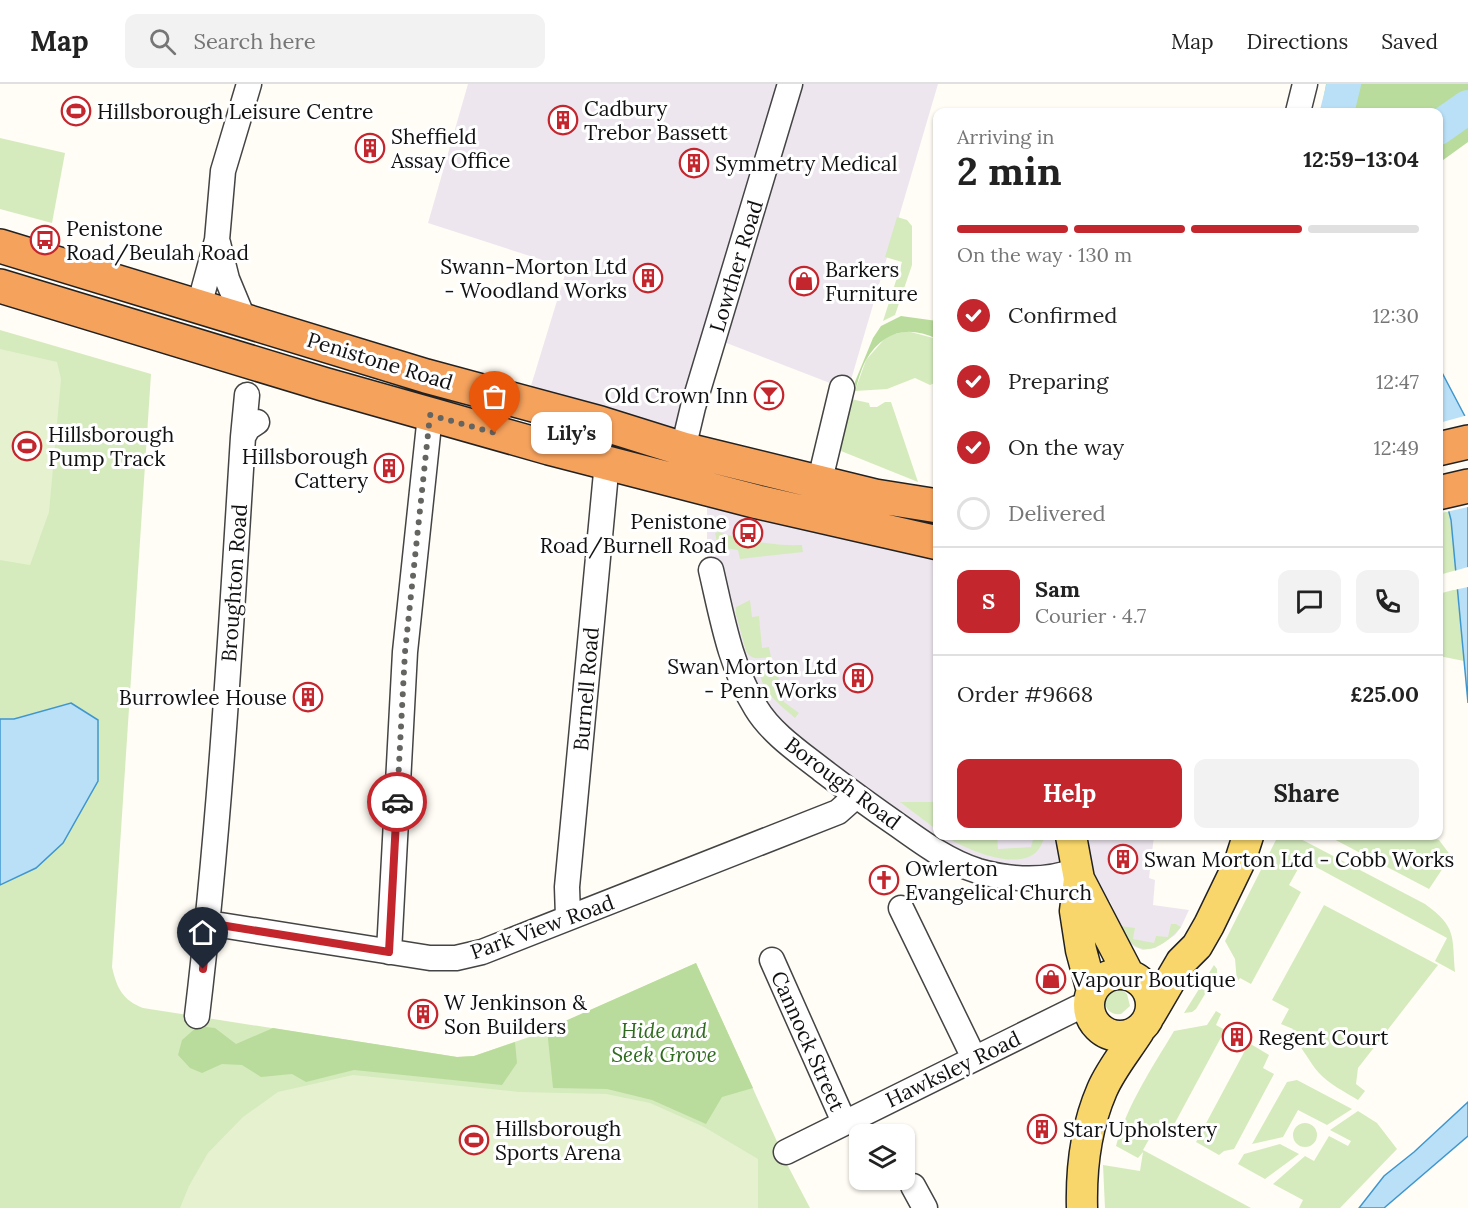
<!DOCTYPE html>
<html lang="en">
<head>
<meta charset="utf-8">
<style>
  body { margin:0; font-family:Lora,serif; background:#f2f2f2; color:#222; height:100vh; display:flex; flex-direction:column; font-size:22px; white-space:nowrap }
  * { box-sizing:border-box; margin:0 }
  p { font-size:20px; color:#767676 }
  .icon { flex:none; width:33px; height:33px; fill:none; stroke:currentColor; stroke-width:2; stroke-linecap:round; stroke-linejoin:round }
  .map { position:relative; flex:1; overflow:hidden }
  .drawer { position:absolute; left:933px; top:24px; width:510px; height:732px; display:flex; flex-direction:column; background:#fff; border-radius:12px; box-shadow:0 2px 4px #0004 }
  .drawer>* { flex:none }
  .fabs { position:absolute; left:849px; top:1040px; display:grid; gap:12px }
  .fabs a { display:grid; place-items:center; width:66px; height:66px; border-radius:12px; background:#fff; box-shadow:0 2px 4px #0004; font-size:30px }
  .pin { position:absolute; display:grid; place-items:center; width:51px; height:51px; color:#fff; margin:-62px -26px; border-radius:50% 50% 50% 0; rotate:-45deg; box-shadow:0 0 6px #0007 }
  .pin .icon { rotate:45deg }
  .courier { position:absolute; display:grid; place-items:center; width:60px; height:60px; margin:-30px; border:4px solid #c4262e; border-radius:50%; background:#fff; color:#222; box-shadow:0 2px 8px #0007 }
  .bubble { position:absolute; height:42px; border-radius:12px; background:#fff; box-shadow:0 2px 4px #0004; font-size:20px; font-weight:800; line-height:42px; text-align:center }
  .head em { font-style:normal; font-weight:800 }
  .head div { display:flex; flex-direction:column-reverse }
  .head { display:flex; align-items:center; justify-content:space-between; height:102px; padding:0 24px }
  h1 { font-size:39px; font-weight:800; line-height:45px }
  .bar { display:grid; grid-template-columns:repeat(4,1fr); gap:9px 6px; align-content:center; height:72px; padding:0 24px }
  .bar i { height:8px; border-radius:4px; background:#e0e0e0 }
  .bar .on { background:#c4262e }
  .bar p { grid-column:span 4 }
  .line { display:flex; align-items:center; gap:15px; padding:0 24px; border-top:2px solid #e0e0e0 }
  .line div { flex:1 }
  .round { display:grid; place-items:center; flex:none; width:63px; height:63px; border-radius:12px; background:#f2f2f2 }
  ol { padding:0 24px; list-style:none }
  li { display:flex; align-items:center; gap:18px; height:66px }
  li p { margin-inline-start:auto }
  li .icon { padding:6px; border-radius:50%; background:#c4262e; color:#fff; stroke-width:4 }
  li:last-child { color:#767676 }
  li i { width:33px; height:33px; border:3px solid #e0e0e0; border-radius:50% }
  .primary-button { display:flex; gap:12px; margin-top:auto; padding:12px 24px }
  .primary-button a { flex:1; height:69px; border-radius:12px; background:#c4262e; color:#fff; font-size:24px; font-weight:800; line-height:69px; text-align:center }
  .primary-button a+a { background:#f2f2f2; color:#222 }
  header { display:flex; align-items:center; gap:36px; box-sizing:border-box; height:84px; padding:0 30px; background:#fff; border-bottom:2px solid #e0e0e0 }
  header strong { font-size:28px }
  nav { display:flex; gap:33px; margin-inline-start:auto; font-size:21px }
  .search { width:420px; height:54px; background:#f2f2f2; display:flex; align-items:center; gap:15px; box-sizing:border-box; padding:0 21px; border-radius:12px; color:#767676; font-size:22px }
  .map>svg:first-child { display:block }
  .industrial { fill:#eee6ef }
  .green { fill:#d5ebbd }
  .forest { fill:#b9dc9c }
  .pitch { fill:#e6f2cf }
  .water { fill:#b9e0f7; stroke:#3f96cf; stroke-width:1.5 }
  .pier { fill:#fffdf5 }
  .lines { fill:none; stroke-linecap:round; stroke-linejoin:round }
  .river { stroke:#b9e0f7; stroke-width:34 }
  .minor-casing { stroke:#444; stroke-width:27 }
  .major-casing { stroke:#222; stroke-width:33 }
  .highway-casing { stroke:#222; stroke-width:36 }
  .minor { stroke:#fff; stroke-width:24 }
  .major { stroke:#f9d66b; stroke-width:30 }
  .highway { stroke:#f5a25d; stroke-width:33 }
  .done { stroke:#646461; stroke-width:6; stroke-dasharray:0 10.8 }
  .route { stroke:#c4262e; stroke-width:8 }
  .labels { text-anchor:middle; dominant-baseline:central; stroke-width:6; stroke-linejoin:round; paint-order:stroke }
  .poi-label { font-size:21px; fill:#111; stroke:#fff; text-anchor:start }
  .street-label { font-size:21px; fill:#111; stroke:#fff }
  .park-label { font-size:21px; font-style:italic; fill:#2f6b1f; stroke:#fff }
</style>
</head>
<body>
<header>
<strong>Map</strong>
<div class="search"><svg class="icon" aria-label="search" viewBox="0 0 24 24"><circle cx="10" cy="10" r="6"/><path d="M15 15l6 6"/></svg>Search here</div>
<nav><a>Map</a><a>Directions</a><a>Saved</a></nav>
</header>
<div class="map">
<svg width="1468" height="1124" viewBox="0 0 1468 1124">
  <rect width="100%" height="100%" fill="#fffdf5"/>
  <path class="industrial" d="M468,0h470l-90,306 -137,-53 -38,97 -143,-45 37,-121 -139,-45z
    M720,382l217,56 1,314h216l-5,42 6,2 -2,25 36,5 -8,17 -6,8 -20,13 -12,2 -8,-3 -9,-8 -16,-38 -168,-28 -123,-90 -87,-89 -25,-90v-95z"/>
  <path class="green" d="M0,54l65,15 -13,70 -52,-14z
    M897,133l10,3 5,6v39l-17,50 -12,6 19,-59 -17,-5z
    M0,246l151,44 -39,593c5,22 11,33 31,41l314,49 17,-1 61,-21 161,-72 93,205 21,40h-810z
    M907,247l30,8v43l-7,3 -15,-7 -28,11 -32,2 11,-31 21,-24z
    M851,315l18,4 1,4h7l8,-5h6l27,80 -77,-31 -4,-5z
    M1449,427l8,59 -18,5 -1,-61z
    M719,448c27,9 55,14 83,13l1,7 -63,7 -2,-9 -20,-3 -3,-14z
    M1457,505l7,72 -25,-5 -1,-62z
    M750,516l2,17 7,-1 3,32 7,-1 2,10c-10,1 -20,4 -25,-6l-10,-37v-7z
    M772,585v2l6,-1 1,14 4,1 1,17 15,11 -4,5c-14,-12 -33,-26 -35,-45z
    M900,718h37v28z
    M945,752h52l1,13 33,-2 3,-11h10c-7,44 -75,16 -99,0z
    M1278,752h17l130,68c32,23 27,32 30,68l-20,-11 12,-23 -144,-78 -14,25 12,7 -50,92 -11,-6 -3,4 -2,-23 -10,-18z
    M1328,752h95l16,4 12,16 -22,33z
    M1324,821l114,60 -80,103 -2,16 9,7 -7,9c-13,-8 -29,-16 -39,-27 -10,-11 -19,-31 -29,-37l3,-7 -12,-5 8,-15 -17,-9z
    M1171,840h5l5,3c-21,25 -46,34 -61,-1l15,2 -2,11 21,4 2,-7 12,1z
    M1214,881l3,4v5l-21,35 -4,3 -8,1z
    M1121,905l6,5 3,12 -9,8c-10,1 -16,-4 -16,-14l4,-8z
    M1216,927l5,3 -5,11 9,5 -55,102 -13,-7 -14,25 108,58h-146l-2,-43 37,6 3,-19 -5,6 -22,-12c11,-41 36,-78 58,-115l33,-6z
    M1249,959l20,12 -6,13 11,6 -40,75 -10,2 -5,4 -23,-13z
    M1297,996l55,29 -25,16 -29,-15 -15,27 -31,7 35,-62z
    M1358,1027l19,12 20,26 -57,59h-41l4,-8 -30,-16 32,-28 9,5 15,-25 19,10 3,-5 -21,-11z
    M1293 1051a12 12 0 1 1 24 0a12 12 0 1 1-24 0Z
    M1280,1060l19,10 -34,25 -27,-15 6,-10z"/>
  <path class="forest" d="M1326,0h142v58l-29,21 -1,-51h-117z
    M901,232l36,5v18c-29,-14 -54,-8 -71,21 -5,9 -8,21 -11,31l-3,-2 21,-51 8,-12z
    M696,879l57,125 -31,9 -16,27 -54,-24 -45,-11 -54,-1 -6,-59z
    M198,942l17,2 21,16 37,-16 184,29 17,-1 41,-14 2,21 -15,22 -148,-15 -48,12 -14,-8 -31,3 -19,-12 -20,-1 -20,9 -12,-5 -12,-13 4,-15z"/>
  <path class="pitch" d="M0,265l57,13 4,17 -12,133 -19,53 -30,-5z
    M353,991l166,17 87,2 44,9 54,24 54,32v49h-578l9,-22 19,-33 35,-36 35,-25z"/>
  <path class="water" d="M1438,281l30,57v281l-17,-183 -12,-47z
    M71,619l27,17v61l-35,62 -27,25 -36,17v-166h14z
    M1468,1018v34l-84,72h-25l25,-32 30,-24z"/>
  <path class="pier" d="M1468,331v92l-22,5 -8,-29 1,-60z
    M1468,483v20l-14,3v-19z"/>
  <g class="lines">
    <path class="river" d="M1337,28l7,-28
      M1438,44l30,-21"/>
    <g class="minor-casing">
      <path id="minor" d="M1298,28l7,-28
        M218,159l9,36 17,41
        M199,222l18,-66 6,-69 26,-87
        M243,353l4,-42
        M683,365l10,-42 97,-323
        M819,400l23,-96
        M711,486c11,47 19,96 45,138 15,25 43,44 66,62 25,19 51,38 77,56 25,18 50,36 79,45 32,9 68,11 99,-1
        M901,824l73,150
        M568,833l-1,-30 40,-425
        M208,839l222,35h26l26,-6 356,-140 18,-16
        M389,868l16,-300 25,-237
        M772,876l72,162
        M197,932c23,-192 34,-386 46,-579l5,-9 9,-6
        M786,1068l291,-144 11,-2
        M913,1102l12,22"/>
    </g>
    <g class="major-casing">
      <path id="major" d="M1071,752l8,43 50,96
        M1079,795l-4,32 6,39 11,41
        M1089 921a31 31 0 1 1 62 0a31 31 0 1 1-62 0Z
        M1150,931l31,-53 16,-16 12,-21 31,-64 8,-25
        M1082,1124c-1,-40 4,-81 20,-118 9,-21 25,-40 37,-59"/>
    </g>
    <g class="highway-casing">
      <path id="highway" d="M0,162l426,130 174,47 83,26 192,47 63,10
        M0,202l323,98 226,64 209,54 180,41
        M1438,365l30,-7
        M1438,409l30,-7"/>
    </g>
    <use href="#minor" class="minor"/>
    <use href="#major" class="major"/>
    <use href="#highway" class="highway"/>
  </g>
  <g class="lines">
    <path class="done" d="M397,718l8,-150 25,-237 65,18"/>
    <path class="route" d="M203,885l5,-46 181,29 8,-150"/>
  </g>
  <defs>
    <g id="stadium-ring" transform="scale(1.5)"><circle r="9.5" fill="#fff" stroke="#c4262e" stroke-width="1.5"/><path d="M0-5a6.5 5 0 1 0 0 10a6.5 5 0 1 0 0-10ZM-3.5-1.8h7v3.6h-7Z" fill="#c4262e"/></g>
    <g id="building-ring" transform="scale(1.5)"><circle r="9.5" fill="#fff" stroke="#c4262e" stroke-width="1.5"/><path d="M-4-6H4V6H1V3H-1V6H-4ZM-2.5-4.3h1.7v1.8h-1.7ZM.8-4.3h1.7v1.8H.8ZM-2.5-1h1.7V.8h-1.7ZM.8-1h1.7V.8H.8Z" fill="#c4262e"/></g>
    <g id="bus-ring" transform="scale(1.5)"><circle r="9.5" fill="#fff" stroke="#c4262e" stroke-width="1.5"/><path d="M-5-6H5V4H4V6H2V4H-2V6H-4V4H-5ZM-3.5-4V0h7V-4ZM-3.5 1.2v1.5H-2V1.2ZM2 1.2v1.5H3.5V1.2Z" fill="#c4262e"/></g>
    <g id="shop-ring" transform="scale(1.5)"><circle r="9.5" fill="#fff" stroke="#c4262e" stroke-width="1.5"/><path d="M-5-2.5h2.3a2.7 3.5 0 0 1 5.4 0H5L5.5 6h-11ZM-1.5-2.5h3a1.5 2.3 0 0 0-3 0Z" fill="#c4262e"/></g>
    <g id="bar-ring" transform="scale(1.5)"><circle r="9.5" fill="#fff" stroke="#c4262e" stroke-width="1.5"/><path d="M-6-5H6L.8 .8V4.5H3.5V6h-7V4.5H-.8V.8Z" fill="#c4262e"/></g>
    <g id="church-ring" transform="scale(1.5)"><circle r="9.5" fill="#fff" stroke="#c4262e" stroke-width="1.5"/><path d="M-1.2-6h2.4v3.5h3.3v2.4h-3.3V6h-2.4V-.1h-3.3v-2.4h3.3Z" fill="#c4262e"/></g>
  </defs>
  <g fill-rule="evenodd">
    <use href="#stadium-ring" x="76" y="27"/>
    <use href="#building-ring" x="563" y="36"/>
    <use href="#building-ring" x="370" y="64"/>
    <use href="#building-ring" x="694" y="79"/>
    <use href="#bus-ring" x="45" y="156"/>
    <use href="#building-ring" x="648" y="194"/>
    <use href="#shop-ring" x="804" y="197"/>
    <use href="#bar-ring" x="769" y="311"/>
    <use href="#stadium-ring" x="27" y="362"/>
    <use href="#building-ring" x="389" y="384"/>
    <use href="#bus-ring" x="748" y="449"/>
    <use href="#building-ring" x="858" y="594"/>
    <use href="#building-ring" x="308" y="613"/>
    <use href="#building-ring" x="1123" y="775"/>
    <use href="#church-ring" x="884" y="796"/>
    <use href="#shop-ring" x="1051" y="895"/>
    <use href="#building-ring" x="423" y="930"/>
    <use href="#building-ring" x="1237" y="953"/>
    <use href="#building-ring" x="1042" y="1045"/>
    <use href="#stadium-ring" x="474" y="1056"/>
  </g>
  <g class="labels">
    <g class="poi-label">
      <text x="584" y="24">Cadbury<tspan x="584" dy="24">Trebor Bassett</tspan></text>
      <text x="97" y="27">Hillsborough Leisure Centre</text>
      <text x="391" y="52">Sheffield<tspan x="391" dy="24">Assay Office</tspan></text>
      <text x="715" y="79">Symmetry Medical</text>
      <text x="66" y="144">Penistone<tspan x="66" dy="24">Road/Beulah Road</tspan></text>
      <text x="627" y="182" text-anchor="end">Swann-Morton Ltd<tspan x="627" dy="24">- Woodland Works</tspan></text>
      <text x="825" y="185">Barkers<tspan x="825" dy="24">Furniture</tspan></text>
      <text x="748" y="311" text-anchor="end">Old Crown Inn</text>
      <text x="48" y="350">Hillsborough<tspan x="48" dy="24">Pump Track</tspan></text>
      <text x="368" y="372" text-anchor="end">Hillsborough<tspan x="368" dy="24">Cattery</tspan></text>
      <text x="727" y="437" text-anchor="end">Penistone<tspan x="727" dy="24">Road/Burnell Road</tspan></text>
      <text x="837" y="582" text-anchor="end">Swan Morton Ltd<tspan x="837" dy="24">- Penn Works</tspan></text>
      <text x="287" y="613" text-anchor="end">Burrowlee House</text>
      <text x="1144" y="775">Swan Morton Ltd - Cobb Works</text>
      <text x="905" y="784">Owlerton<tspan x="905" dy="24">Evangelical Church</tspan></text>
      <text x="1072" y="895">Vapour Boutique</text>
      <text x="444" y="918">W Jenkinson &amp;<tspan x="444" dy="24">Son Builders</tspan></text>
      <text x="1258" y="953">Regent Court</text>
      <text x="495" y="1044">Hillsborough<tspan x="495" dy="24">Sports Arena</tspan></text>
      <text x="1063" y="1045">Star Upholstery</text>
    </g>
    <g class="street-label">
      <text transform="translate(736 182) rotate(-73)">Lowther Road</text>
      <text transform="translate(380 277) rotate(17)">Penistone Road</text>
      <text transform="translate(234 499) rotate(-86)">Broughton Road</text>
      <text transform="translate(586 605) rotate(-85)">Burnell Road</text>
      <text transform="translate(843 699) rotate(37)">Borough Road</text>
      <text transform="translate(542 843) rotate(-20)">Park View Road</text>
      <text transform="translate(808 957) rotate(66)">Cannock Street</text>
      <text transform="translate(953 985) rotate(-26)">Hawksley Road</text>
    </g>
    <g class="park-label">
      <text x="664" y="946">Hide and<tspan x="664" dy="24">Seek Grove</tspan></text>
    </g>
  </g>
</svg>
<div class="fabs">
<a><svg class="icon" aria-label="layers" viewBox="0 0 24 24"><path d="M12 4l9 5-9 5-9-5zM3 14l9 5 9-5"/></svg></a>
</div>
<div class="pin" style="left:495px;top:349px;background:#ea580c"><svg class="icon" aria-label="bag" viewBox="0 0 24 24"><path d="M5 8h14l-1 12H6zM9 8a3 3 0 0 1 6 0"/></svg></div>
<div class="pin" style="left:203px;top:885px;background:#1f2937"><svg class="icon" aria-label="home" viewBox="0 0 24 24"><path d="M3 11l9-7 9 7M6 9v11h12V9"/></svg></div>
<div class="courier" style="left:397px;top:718px"><svg class="icon" aria-label="car" viewBox="0 0 24 24"><path d="M5 17H2v-5l4-1 3-4h7l3 4 3 1v5h-3M9 17h6M6 11h13"/><circle cx="7" cy="17" r="2"/><circle cx="17" cy="17" r="2"/></svg></div>
<div class="bubble" style="left:531px;top:328px;width:81px">Lily’s</div>
<section class="drawer">
<div class="head"><div><h1>2 min</h1><p>Arriving in</p></div><em>12:59–13:04</em></div>
<div class="bar"><i class="on"></i><i class="on"></i><i class="on"></i><i></i><p>On the way · 130 m</p></div>
<ol>
<li><svg class="icon" aria-label="check" viewBox="0 0 24 24"><path d="M5 12l5 5 9-10"/></svg>Confirmed<p>12:30</p></li>
<li><svg class="icon" aria-label="check" viewBox="0 0 24 24"><path d="M5 12l5 5 9-10"/></svg>Preparing<p>12:47</p></li>
<li><svg class="icon" aria-label="check" viewBox="0 0 24 24"><path d="M5 12l5 5 9-10"/></svg>On the way<p>12:49</p></li>
<li><i></i>Delivered</li>
</ol>
<div class="line" style="height:108px"><b class="round" style="background:#c4262e;color:#fff">S</b><div><b>Sam</b><p>Courier · 4.7</p></div><a class="round"><svg class="icon" aria-label="chat" viewBox="0 0 24 24"><path d="M4 5h16v11H9l-5 4z"/></svg></a><a class="round"><svg class="icon" aria-label="phone" viewBox="0 0 24 24"><path d="M5 4h4l2 5-3 2q2 4 5 5l2-3 5 2v4C11 20 4 13 5 4z"/></svg></a></div>
<div class="line" style="height:78px"><div>Order #9668</div><b>£25.00</b></div>
<div class="primary-button"><a>Help</a><a>Share</a></div>
</section>
</div>
</body>
</html>
